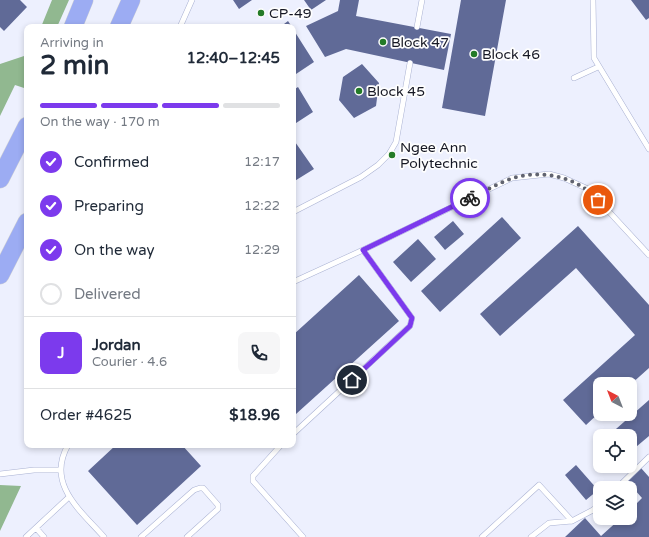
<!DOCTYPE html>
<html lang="en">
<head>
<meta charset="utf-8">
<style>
  body { margin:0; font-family:"Varela Round",sans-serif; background:#f6f6f7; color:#1f2937; height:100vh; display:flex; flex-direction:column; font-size:15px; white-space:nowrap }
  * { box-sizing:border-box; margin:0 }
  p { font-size:13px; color:#747a83 }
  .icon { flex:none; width:22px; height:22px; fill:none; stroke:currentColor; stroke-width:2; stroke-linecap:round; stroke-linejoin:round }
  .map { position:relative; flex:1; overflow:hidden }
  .sheet { position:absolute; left:24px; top:24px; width:272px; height:424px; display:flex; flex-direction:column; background:#fff; border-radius:8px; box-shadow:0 2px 6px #0003 }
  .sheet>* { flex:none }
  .needle { width:26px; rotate:318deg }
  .controls { position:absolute; left:593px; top:377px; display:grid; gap:8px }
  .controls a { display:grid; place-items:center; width:44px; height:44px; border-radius:8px; background:#fff; box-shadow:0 2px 6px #0003; font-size:20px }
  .pin { position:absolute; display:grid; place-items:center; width:34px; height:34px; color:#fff; margin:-17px; border:2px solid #fff; border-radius:50%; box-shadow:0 1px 4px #0007 }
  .courier { position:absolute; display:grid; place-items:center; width:40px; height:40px; margin:-20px; border:3px solid #7c3aed; border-radius:50%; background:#fff; color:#222; box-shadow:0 1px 5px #0007 }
  .summary em { font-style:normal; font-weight:800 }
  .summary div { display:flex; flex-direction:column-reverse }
  .summary { display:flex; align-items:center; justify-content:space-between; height:68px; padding:0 16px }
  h1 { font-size:26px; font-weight:800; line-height:30px }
  .bar { display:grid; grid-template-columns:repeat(4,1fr); gap:6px 4px; align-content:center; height:48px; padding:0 16px }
  .bar i { height:5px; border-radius:3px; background:#e0e1e3 }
  .bar .selected { background:#7c3aed }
  .bar p { grid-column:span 4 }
  .line { display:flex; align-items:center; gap:10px; padding:0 16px; border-top:1px solid #e0e1e3 }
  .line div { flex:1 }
  .round { display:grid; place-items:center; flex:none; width:42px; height:42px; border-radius:8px; background:#f6f6f7 }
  ol { padding:0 16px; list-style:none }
  li { display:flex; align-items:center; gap:12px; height:44px }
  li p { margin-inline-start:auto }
  li .icon { padding:4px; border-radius:50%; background:#7c3aed; color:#fff; stroke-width:4 }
  li:last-child { color:#747a83 }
  li i { width:22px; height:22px; border:2px solid #e0e1e3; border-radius:50% }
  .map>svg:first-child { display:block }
  .forest { fill:#91b890 }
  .building { fill:#606a97 }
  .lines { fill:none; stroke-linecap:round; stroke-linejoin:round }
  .service-casing { stroke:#a9b1d2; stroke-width:6 }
  .motorway-casing { stroke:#d0d1d3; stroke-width:19 }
  .service { stroke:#fff; stroke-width:5 }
  .motorway { stroke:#9cacf3; stroke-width:18 }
  .done { stroke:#616470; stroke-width:4; stroke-dasharray:0 7.2 }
  .route { stroke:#7c3aed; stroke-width:5 }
  .poi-dot { fill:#247b28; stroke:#fefefe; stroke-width:1.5 }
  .labels { text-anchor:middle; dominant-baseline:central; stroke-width:3.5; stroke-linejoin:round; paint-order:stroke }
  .poi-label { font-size:14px; fill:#161824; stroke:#fefefe; text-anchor:start }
</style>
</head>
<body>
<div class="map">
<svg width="649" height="537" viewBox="0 0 649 537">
  <rect width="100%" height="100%" fill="#edf0fe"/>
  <path class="forest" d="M52,0h17l-12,27h-16z
    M27,55v34l-12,-4 -15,31v-52z
    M0,485l21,1 -21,45z"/>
  <path class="building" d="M0,0h20l7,7 -23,24 -4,-4z
    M233,0h19l-13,9z
    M304,0h22l-15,10z
    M340,0h19l-3,16 95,18 -7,36 -98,-21 -21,8 -19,-31 32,-15z
    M461,0h45l-21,116 -43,-8z
    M631,0h18v18l-3,2z
    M288,21l4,6h-12z
    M293,29l21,33 -21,14z
    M362,64l17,19 -3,23 -22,12 -15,-18 4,-23z
    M298,87l15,25 -20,13v-35z
    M293,139l21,30 -21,13z
    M502,217l19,21 -81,74 -19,-21z
    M453,221l11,13 -19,16 -11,-13z
    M578,226l71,79v63l-19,17 -30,-1v28l-14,13 -23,-25 72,-65 -59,-67 -76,68 -20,-22z
    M418,239l18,20 -25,23 -18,-20z
    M359,275l40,46 -103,93 -3,-3v-76z
    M649,400v36l-19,16v-16h-22z
    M600,443v13l-6,-7z
    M116,445h66l19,21 -64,59 -49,-54z
    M576,465l22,25 -12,10 -21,-25z
    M641,468l8,9v60h-84l20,-19 16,18 20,-18h9v-8l12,-12 -15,-17z"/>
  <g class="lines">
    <g class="service-casing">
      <path id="service" d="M593,0l1,58 55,91
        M180,27l12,-27
        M417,27l5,-27
        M574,78l24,-11
        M293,212l68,-35 17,-12 11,-11 7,-12 14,-79
        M293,282l70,-32 149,-72 37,-4 15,4 24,11 61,66
        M293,434l117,-108 2,-8 -49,-68
        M68,445c-22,39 12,65 36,92
        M281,445l-28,31v5l50,56
        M0,474l34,-4h26
        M617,488l32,-31
        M36,528l8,9
        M26,537l43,-40
        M141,537l53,-47 6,-2h3l15,17v4l-31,28
        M482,537l57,-52 33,36
        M531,537l18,-14 23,-2 21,-11 7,-6"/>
    </g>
    <g class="motorway-casing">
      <path id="motorway" d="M73,27l11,-27
        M119,27l12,-27
        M0,179l27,-53
        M0,275l27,-53"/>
    </g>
    <use href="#service" class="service"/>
    <use href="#motorway" class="motorway"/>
  </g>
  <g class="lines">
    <path class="done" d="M470,198c14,-6 28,-15 43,-20 30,-9 64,-1 85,22"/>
    <path class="route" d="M352,380l58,-54 2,-8 -49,-68 107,-52"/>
  </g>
  <g class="poi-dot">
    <circle cx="261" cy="13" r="4"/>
    <circle cx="383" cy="42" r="4"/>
    <circle cx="474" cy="54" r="4"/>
    <circle cx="359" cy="91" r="4"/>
    <circle cx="392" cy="155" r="4"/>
  </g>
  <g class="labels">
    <g class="poi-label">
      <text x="269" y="13">CP-49</text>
      <text x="391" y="42">Block 47</text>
      <text x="482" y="54">Block 46</text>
      <text x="367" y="91">Block 45</text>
      <text x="400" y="147">Ngee Ann<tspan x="400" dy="16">Polytechnic</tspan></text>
    </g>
  </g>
</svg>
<div class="controls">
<a><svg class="needle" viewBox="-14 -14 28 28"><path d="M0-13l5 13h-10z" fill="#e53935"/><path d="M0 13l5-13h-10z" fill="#747a83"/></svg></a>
<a><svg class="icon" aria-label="locate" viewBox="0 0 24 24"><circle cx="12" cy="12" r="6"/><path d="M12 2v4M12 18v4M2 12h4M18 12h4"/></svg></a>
<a><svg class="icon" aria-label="layers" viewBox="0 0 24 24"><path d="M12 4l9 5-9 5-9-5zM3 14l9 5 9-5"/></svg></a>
</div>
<div class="pin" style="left:598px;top:200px;background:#ea580c"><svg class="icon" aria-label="bag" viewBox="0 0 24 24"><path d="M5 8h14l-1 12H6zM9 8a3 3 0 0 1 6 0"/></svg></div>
<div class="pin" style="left:352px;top:380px;background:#1f2937"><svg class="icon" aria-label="home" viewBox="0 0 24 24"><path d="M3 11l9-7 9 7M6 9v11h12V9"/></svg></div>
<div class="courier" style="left:470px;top:198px"><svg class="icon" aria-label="bike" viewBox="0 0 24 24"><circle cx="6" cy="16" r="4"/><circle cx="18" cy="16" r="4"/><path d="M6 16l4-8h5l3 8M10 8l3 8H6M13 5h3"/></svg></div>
<section class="sheet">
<div class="summary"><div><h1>2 min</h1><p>Arriving in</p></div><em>12:40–12:45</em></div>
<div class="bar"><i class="selected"></i><i class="selected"></i><i class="selected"></i><i></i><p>On the way · 170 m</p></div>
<ol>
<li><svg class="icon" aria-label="check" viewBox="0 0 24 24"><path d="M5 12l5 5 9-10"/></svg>Confirmed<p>12:17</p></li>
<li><svg class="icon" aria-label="check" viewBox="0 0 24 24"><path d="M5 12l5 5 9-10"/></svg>Preparing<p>12:22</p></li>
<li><svg class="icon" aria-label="check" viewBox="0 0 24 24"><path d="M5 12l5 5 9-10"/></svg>On the way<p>12:29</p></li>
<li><i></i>Delivered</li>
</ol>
<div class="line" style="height:72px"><b class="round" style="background:#7c3aed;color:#fff">J</b><div><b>Jordan</b><p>Courier · 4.6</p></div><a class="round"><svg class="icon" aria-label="phone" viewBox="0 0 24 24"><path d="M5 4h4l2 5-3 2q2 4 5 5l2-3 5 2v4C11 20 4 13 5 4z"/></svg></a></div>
<div class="line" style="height:52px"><div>Order #4625</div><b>$18.96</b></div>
</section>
</div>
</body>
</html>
